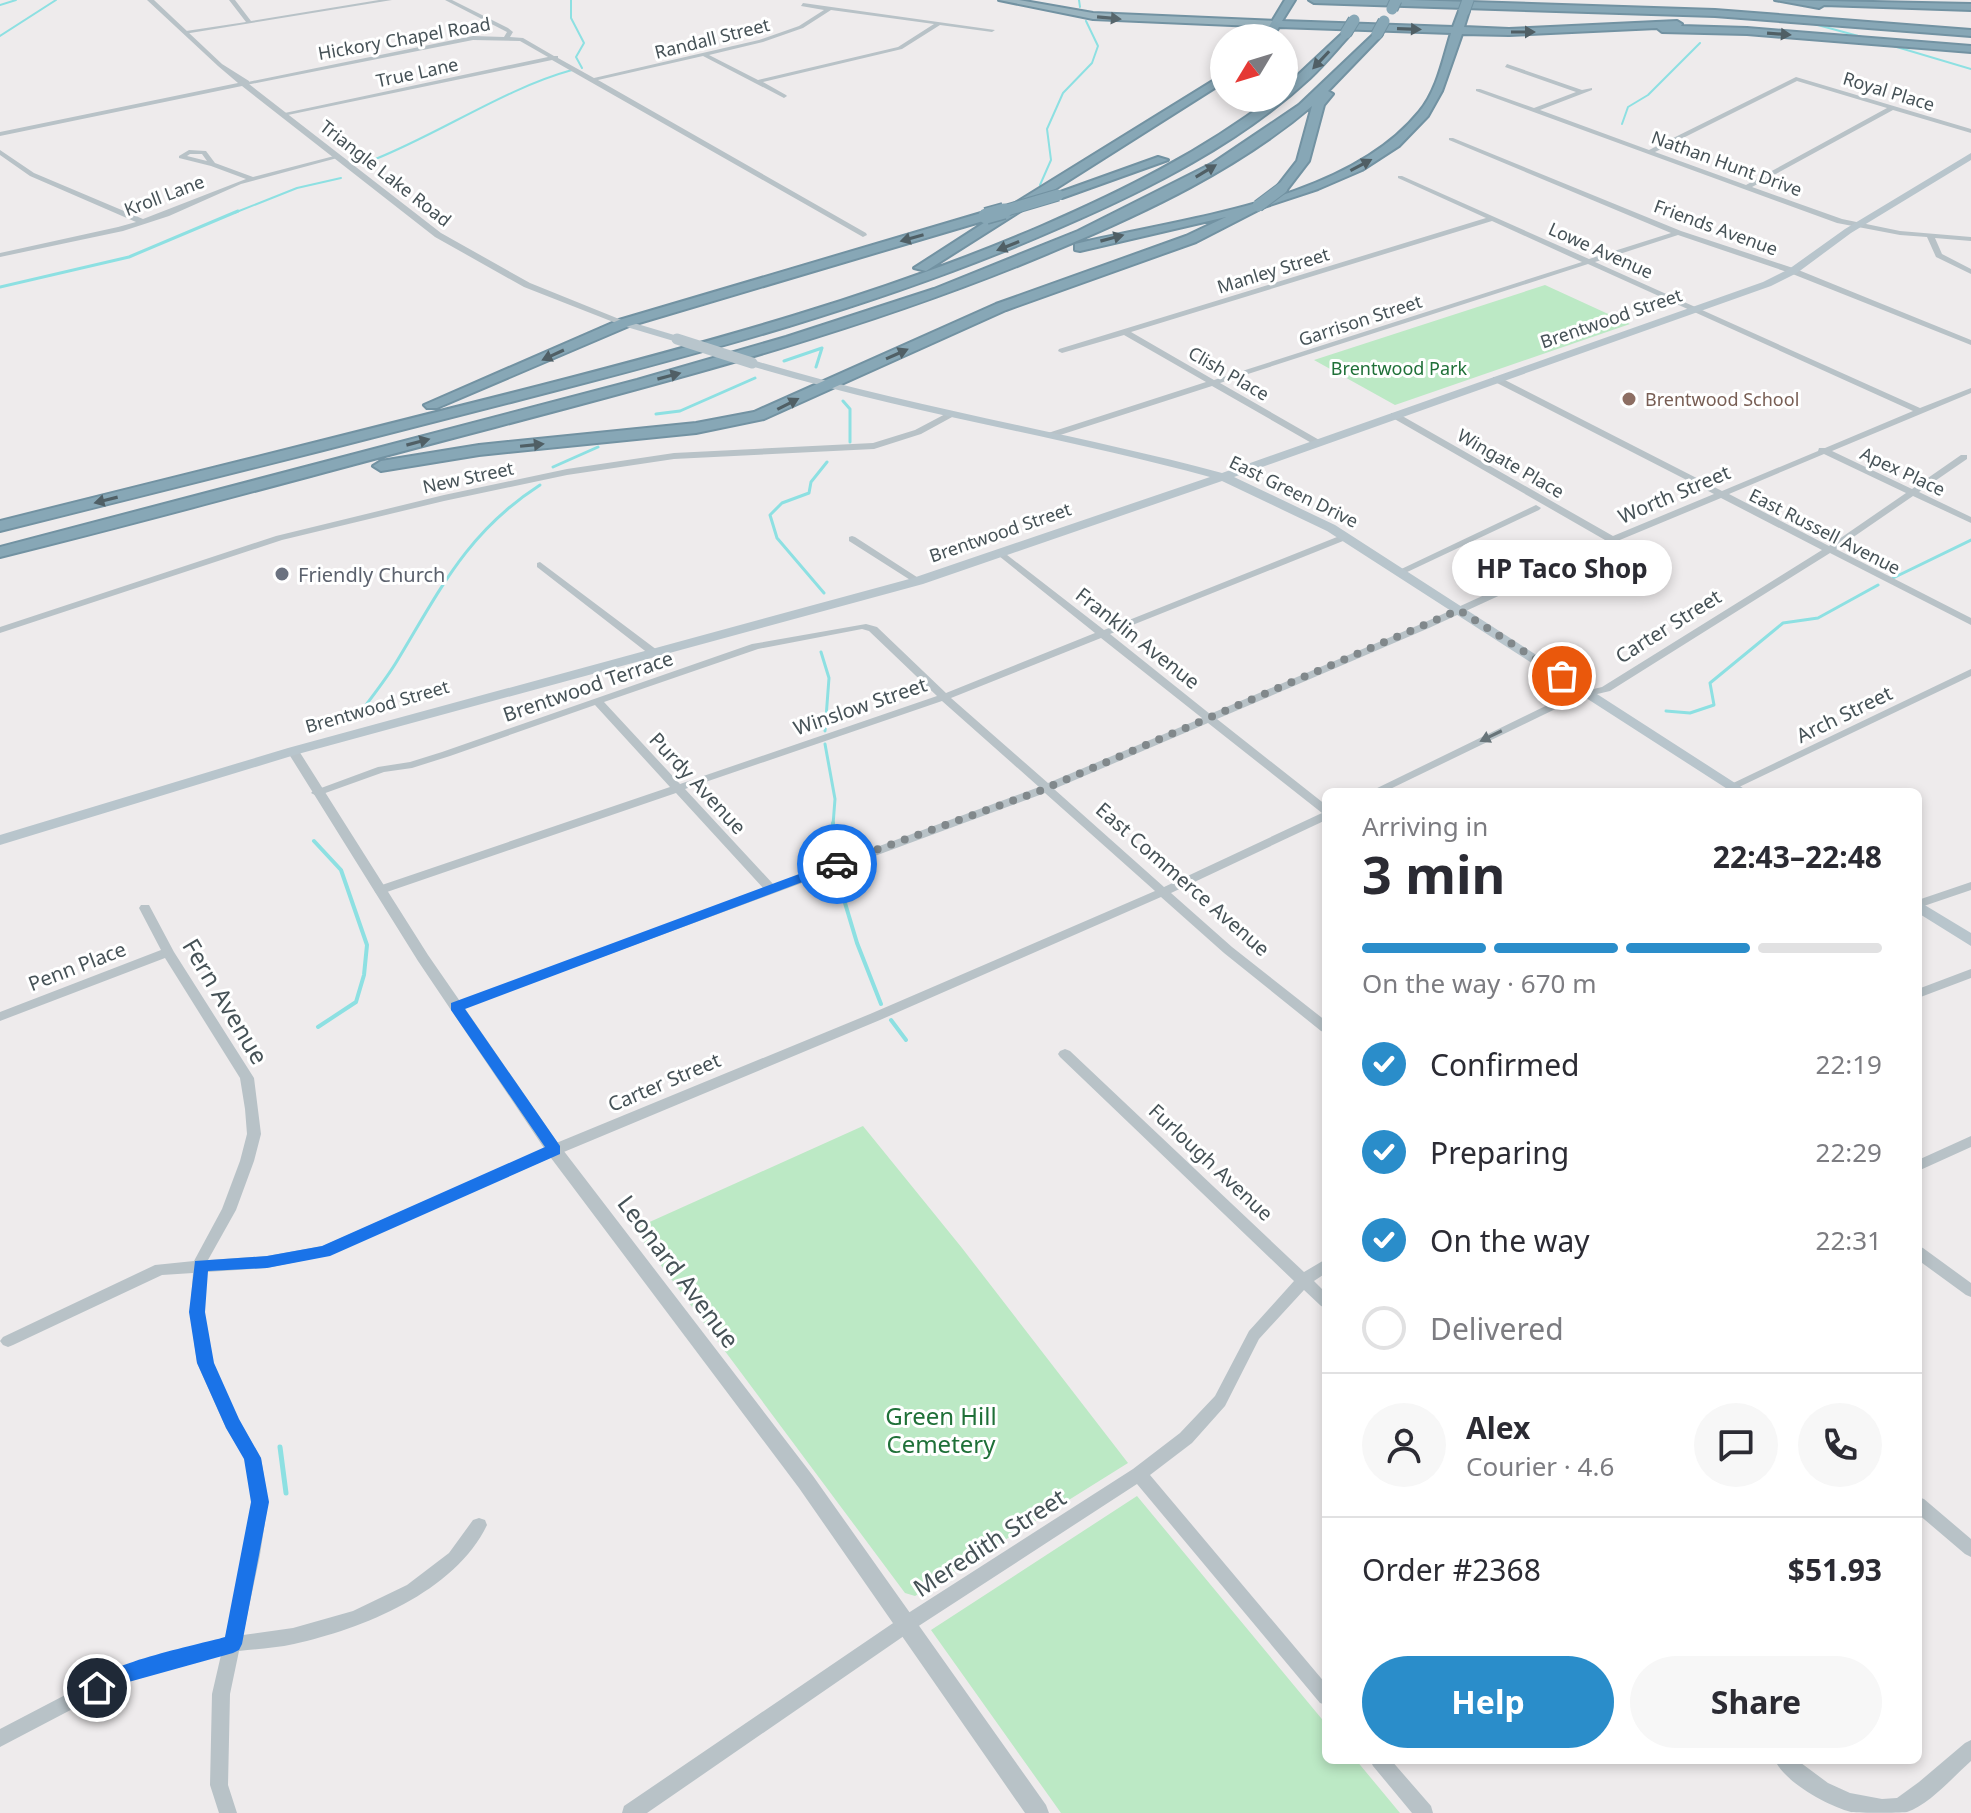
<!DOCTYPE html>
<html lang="en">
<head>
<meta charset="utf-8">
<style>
  body { margin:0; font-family:"Noto Sans",sans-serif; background:#f7f7f7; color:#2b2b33; height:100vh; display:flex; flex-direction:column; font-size:30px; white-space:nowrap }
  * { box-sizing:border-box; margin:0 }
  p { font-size:26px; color:#7c7c81 }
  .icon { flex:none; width:44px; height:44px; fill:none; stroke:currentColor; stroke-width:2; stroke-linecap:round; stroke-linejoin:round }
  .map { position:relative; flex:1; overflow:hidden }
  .panel { position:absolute; left:1322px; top:788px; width:600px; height:976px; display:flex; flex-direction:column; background:#fff; border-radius:12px; box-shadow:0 4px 12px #0003 }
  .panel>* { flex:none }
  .needle { width:52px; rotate:232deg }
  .tools { position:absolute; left:1210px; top:24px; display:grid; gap:16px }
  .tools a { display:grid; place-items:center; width:88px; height:88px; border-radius:50%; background:#fff; box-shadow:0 4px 12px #0003; font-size:40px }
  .pin { position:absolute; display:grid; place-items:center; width:68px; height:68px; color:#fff; margin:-34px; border:4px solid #fff; border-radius:50%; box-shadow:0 2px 8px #0007 }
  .courier { position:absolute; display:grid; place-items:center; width:80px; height:80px; margin:-40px; border:6px solid #1a73e8; border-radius:50%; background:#fff; color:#222; box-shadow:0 2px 10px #0007 }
  .bubble { position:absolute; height:56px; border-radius:28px; background:#fff; box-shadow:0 4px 12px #0003; font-size:26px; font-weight:700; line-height:56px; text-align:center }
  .head em { font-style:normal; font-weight:700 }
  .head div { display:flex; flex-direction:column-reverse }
  .head { display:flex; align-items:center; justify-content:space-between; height:136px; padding:0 40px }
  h1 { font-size:52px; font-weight:700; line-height:60px }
  .bar { display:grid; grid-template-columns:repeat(4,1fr); gap:12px 8px; align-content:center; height:96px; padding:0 40px }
  .bar i { height:10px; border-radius:6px; background:#e1e1e2 }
  .bar .on { background:#2a8dca }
  .bar p { grid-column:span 4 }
  .line { display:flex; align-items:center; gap:20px; padding:0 40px; border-top:2px solid #e1e1e2 }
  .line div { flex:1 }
  .round { display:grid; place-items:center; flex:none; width:84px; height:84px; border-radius:42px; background:#f7f7f7 }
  ol { padding:0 40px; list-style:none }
  li { display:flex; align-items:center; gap:24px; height:88px }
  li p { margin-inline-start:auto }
  li .icon { padding:8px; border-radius:50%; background:#2a8dca; color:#fff; stroke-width:4 }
  li:last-child { color:#7c7c81 }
  li i { width:44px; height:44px; border:4px solid #e1e1e2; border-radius:50% }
  .primary-button { display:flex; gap:16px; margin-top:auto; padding:16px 40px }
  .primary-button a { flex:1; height:92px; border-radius:48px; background:#2a8dca; color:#fff; font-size:32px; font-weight:700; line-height:92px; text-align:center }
  .primary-button a+a { background:#f7f7f7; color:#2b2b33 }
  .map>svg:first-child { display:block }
  .green { fill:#bce9c5 }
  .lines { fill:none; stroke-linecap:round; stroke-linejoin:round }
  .stream-far3 { stroke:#8de0e2; stroke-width:2 }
  .stream-far2 { stroke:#8de0e2; stroke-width:3 }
  .stream-far1 { stroke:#8de0e2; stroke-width:4 }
  .stream { stroke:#8de0e2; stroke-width:5 }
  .trunk-casing { stroke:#7292a2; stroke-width:4 }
  .motorway-casing { stroke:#7292a2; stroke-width:4 }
  .minor { fill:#b8c2c7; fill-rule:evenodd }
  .tertiary { fill:#b8c2c7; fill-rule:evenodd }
  .secondary { fill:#b8c5cc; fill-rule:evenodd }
  .trunk { fill:#9ab4bf; fill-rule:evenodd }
  .motorway { fill:#87a7b6; fill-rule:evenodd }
  .motorway-bridge-far1-casing { stroke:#7292a2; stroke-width:13; stroke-linecap:butt }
  .motorway-bridge-casing { stroke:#7292a2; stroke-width:18; stroke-linecap:butt }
  .secondary-bridge { stroke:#b8c5cc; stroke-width:11 }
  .motorway-bridge-far1 { stroke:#87a7b6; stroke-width:11 }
  .motorway-bridge { stroke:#87a7b6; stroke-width:15 }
  .oneway { fill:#57666c }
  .oneway2 { fill:#505f65 }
  .oneway3 { fill:#687479 }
  .route { fill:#1a73e8 }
  .done { stroke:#81888b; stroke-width:8; stroke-dasharray:0 14.4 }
  .education-dot { fill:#8d6e63; stroke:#fff; stroke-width:3 }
  .worship-dot { fill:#6b7280; stroke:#fff; stroke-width:3 }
  .labels { text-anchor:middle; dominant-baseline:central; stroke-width:6; stroke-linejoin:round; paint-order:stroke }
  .far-street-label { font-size:18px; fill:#465257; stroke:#fff }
  .far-park-label { font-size:18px; fill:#1f7038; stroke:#fff }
  .far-education-label { font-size:18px; fill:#785e54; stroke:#fff; text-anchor:start }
  .street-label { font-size:20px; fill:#465257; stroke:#fff }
  .worship-label { font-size:20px; fill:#5b616d; stroke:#fff; text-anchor:start }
  .near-street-label { font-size:24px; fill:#465257; stroke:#fff }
  .near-park-label { font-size:24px; fill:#1f7038; stroke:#fff }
</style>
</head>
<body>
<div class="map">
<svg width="1971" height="1813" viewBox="0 0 1971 1813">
  <rect width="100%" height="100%" fill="#eeebec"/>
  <path class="green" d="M1545,285l85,39 -235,81 -81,-45z
    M863,1126l99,122 166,215 -213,133 -10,-3 -271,-364z
    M1137,1496l189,228v36h30l44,53h-339l-130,-183z"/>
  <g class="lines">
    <path class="stream-far3" d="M571,0v18l13,25 -8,14 6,11
      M1079,0l1,7
      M0,5l16,-5
      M1814,24l48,13
      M0,36l56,-36
      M1890,45l81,24
      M1622,124l6,-17 20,-12 52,-52
      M370,169l3,-9c66,-26 133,-72 199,-90
      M1040,185l11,-25 -4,-31 16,-36 29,-30 6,-17 -12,-25
      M234,213l63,-25 44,-10"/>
    <path class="stream-far2" d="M0,287l129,-30 109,-46
      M784,361l38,-13
      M816,367l6,-19
      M843,401l7,8v33
      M656,414l24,-3 75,-33
      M553,467l45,-20
      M1893,578l78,-38
      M824,593l-47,-55 -7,-23 12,-12 27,-10 2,-11 16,-20
      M821,652l8,26 -4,53
      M1666,711l24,2 24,-8 -4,-22 73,-60 35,-5 60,-33
      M357,717c13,-18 28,-36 40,-56 43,-71 70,-129 143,-176
      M825,744l10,55 -2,26"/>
    <path class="stream-far1" d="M314,841l27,29 26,75 -3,30 -8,27 -38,25
      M831,859l2,-36
      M836,873l21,70 24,61
      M891,1020l15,20"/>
    <path class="stream" d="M280,1447l6,46"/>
    <g class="trunk-casing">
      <path id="trunk" d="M999,0h20l74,13 182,8 5,3 -5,3 -182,-8z"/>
    </g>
    <g class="motorway-casing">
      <path id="motorway" d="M1285,0h10l-13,21 171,6 6,-16 5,-3 -150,-5 -5,-3h100l306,10 256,20v6l-256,-20 -251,-8 5,3 -5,16 45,2 168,-8 5,3 -1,2 66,2 224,18v6l-224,-18 -85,-2 -5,-4 -148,7 -47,-1 -20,57 -14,25 -29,30 -37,24 -44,19 -54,18 -68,35 -190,68 -242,109 -68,14 -217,22 -98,16 -8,-5 8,-5 98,-16 217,-22 58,-11 242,-108 190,-68 40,-19 -146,34 -5,-1v-6c107,-26 271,-42 344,-132 18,-21 24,-53 32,-79l-172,-6 -7,11h-10z
        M1775,0l196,4v6l-147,-5 -5,3z
        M1346,30l5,3 -1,2c-13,14 -26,30 -40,43 -70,65 -161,111 -249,149 -177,78 -363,127 -550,175 -170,44 -341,87 -511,129v-10c180,-45 359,-89 539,-135 170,-44 341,-90 503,-160 81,-35 159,-74 230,-128h12v-10z
        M1377,31l5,3 -1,2 -53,55 5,3 -9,11 -15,56 -23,30 -10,-3 21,-27 15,-55c-74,63 -166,106 -256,144 -181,77 -371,127 -561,177 -165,43 -329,89 -495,130v-10l637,-167 149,-43 148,-48 144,-58 135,-68 86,-58z
        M1224,74v8l-298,189 -12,-3 76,-49 -361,107 -192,82h-10l-3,-3 195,-85 362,-107h10v5z
        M1158,157l10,3 -106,38 -10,-3z"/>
    </g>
    <path class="minor" d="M229,0h6l16,21 128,-21h13l-208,34 2,-3 60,-9z
      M445,0h7l56,28 5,4 -3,5 13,1 31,18h4v2l36,20 165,-38 40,-14 25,-16 -23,-4 2,-3 192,27 -3,2 -52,-7 -38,24 -139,33 23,13 1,1 -3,2 -81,-42 -105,24 268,153 1,2 -4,2 -311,-177 -269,56 -3,-2 268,-57 -28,-16 -47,-1 -227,45 -3,-2 230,-47 31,1 3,-5zM831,10l103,14 -36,23 -140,33 -49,-25 54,-13 40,-14z
      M1507,64l75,26 10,-2v2l-52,20 109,40 147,-73 175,52v4l-78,-23 -141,77 90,32 58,12 71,6v4l-36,-3 7,16 29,15v5l-35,-17 -9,-20 -27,-2 -63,-12 -361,-132v-2h4l54,19 42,-16 -71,-25zM1797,81l90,27 -141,77 -91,-33z
      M1449,138h4l228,93 115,38 175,71v5l-181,-72 -112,-38 -83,27 325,146 51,-20v5l-139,58 80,38 49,-34h6v4l-48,33 52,25v6l-58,-27 -77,53 135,69v7l-141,-72 -220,138 -34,8 -192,93h-15l199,-97 34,-8 220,-137 -101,-52 -106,44 -186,86 -212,91 109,86v15l-155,73 61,54 94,74v12l-5,-2 -97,-78 -63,-56 -281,123 -321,134 -229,101 -63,13 -60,4 -3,40 9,51 25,56 23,39 7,44 -8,53 -17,80 50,-7 60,-17 54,-26 42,-32 24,-33 6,-2 6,2 2,5c-32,67 -125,104 -193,119 -18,4 -37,5 -55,7l-9,43 -2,91 9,28h-18l-9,-28 2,-91 9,-39 -97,27 -124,65v-18l115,-60 110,-31 19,-83 8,-53 -7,-43 -19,-31 -29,-65 -7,-51 3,-39 -31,2 -149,70 -5,2 -5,-2 -3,-4 3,-4 152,-72 39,-4 28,-52 18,-48 7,-27 -2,-25 -5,-31 -75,-120 -165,63v-9l161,-62 -22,-42 2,-3h8l25,47 80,126 7,56 -7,27 -18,49 -28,50 59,-4 56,-10 226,-100 321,-132 285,-123 -110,-98 -589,218 -4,-1 -2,-3 2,-3 312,-115 -88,-96 -292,100h-8l-2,-3 2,-3 294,-100 -75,-82 -145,51 -38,12 -28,4 -67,24 -6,-3 2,-2 65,-24 32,-5 32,-10 310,-108 114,-20 11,3 69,66 149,-60 -96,-77v-4l3,-1 102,79 238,-95h6v4l-238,95 100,80 211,-90 184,-84 -214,-123v-4h6l216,123 101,-42 -221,-113v-4h6l223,114 96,-40 1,-3h6l88,-37 -325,-147 -368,119 101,58v4h-6l-103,-59 -158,51h-6v-4l158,-51 -82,-47 -62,18 -4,-2 1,-2 427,-131 -88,-40v-2h4l187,83 82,-26 -222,-93zM1492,221l90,41 -368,118 -83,-48zM1824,454l82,39 -77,53 -100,-52zM862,629l7,2 68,65 -257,88 -76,-82 154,-53zM1101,638l101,80 -154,65 -97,-85zM942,701l97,86 -265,98 -89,-96zM1208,723l114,90 -158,74 -110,-98z
      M0,150l34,23 109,46 103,-40 -35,-13 -32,-8v-2l10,-6 17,1 9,12 38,14 85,-22 3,2 -100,27 -72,32 -46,15 -123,26v-4l118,-26 18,-5 -106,-46 -30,-21zM190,154h12l5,7 -20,-5z
      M951,411l3,1v4l-33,18 -47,15 -200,10 -107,16 -123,26 -162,39 -282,93v-6l276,-91 168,-41 123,-26 107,-16 199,-10 42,-13z
      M1536,505l5,3 -2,2 -136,64h-6l-2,-2z
      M852,536l3,1 68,44 -5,3 -3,-1 -66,-42v-4z
      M540,562l117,88v4h-8l-112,-87v-4z
      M1971,669v7l-234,112h-8l-2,-2z
      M1971,882v8l-53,18v-8z
      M1971,969v9l-53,20v-9z
      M1065,1049l5,2 234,221 22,-13v14l-12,8 12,12v15l-5,-2 -17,-16 -45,49 -34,67 -33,37 -42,32 176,209v21l-6,-2 -183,-219 -223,145 -267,184h-25l2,-7 278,-189 231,-148 47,-36 35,-37 34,-65 45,-50 -234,-224 -2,-3 2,-3z
      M1971,1136v11l-53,24v-11z
      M1918,1246l5,2 48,35v14l-5,-2 -48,-35z
      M1918,1497l6,2 47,40v18l-6,-3 -47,-40z
      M1971,1740v21c-17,15 -42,44 -64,51 -10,1 -45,1 -56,0 -23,-6 -67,-30 -76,-52h22l31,23 22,10 32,6 15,-1 22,-16 46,-39z
      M1370,1760h21l40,46 2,7h-21l-39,-47z"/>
    <path class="tertiary" d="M147,0h7l68,64 27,17v3l192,149 89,50 99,40 -8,2 -97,-38 -89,-50 -193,-151 -242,50v-4l238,-49 -20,-17z
      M293,747l6,4 129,204 132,191 253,330 233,329 3,8h-24l-226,-325 -251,-334 -130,-193 -131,-210z"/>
    <path class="secondary" d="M1971,153v7l-120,73 -54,40 -26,13 -537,191 101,48 414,267h-17l-405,-261 -105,-50 -299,103 -625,170 -298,91v-10l288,-87 625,-170 297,-101c-153,-41 -310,-66 -462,-112v-4h8c153,46 312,71 466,112l541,-191 26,-13 56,-40z
      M624,320l57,17 1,2 -5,3 -57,-17v-4z
      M1918,901l53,32v13l-53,-33z"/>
    <use href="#trunk" class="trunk"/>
    <use href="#motorway" class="motorway"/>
    <g class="motorway-bridge-far1-casing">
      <path id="motorway-bridge-far1" d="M1392,9l4,-9
        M1464,11l4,-11
        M1346,33l8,-13
        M1377,34l7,-13
        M1258,206l24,-18
        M997,213l61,-18"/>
    </g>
    <g class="motorway-bridge-casing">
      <path id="motorway-bridge" d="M986,216l18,-5"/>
    </g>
    <path class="secondary-bridge" d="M677,339l75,24"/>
    <use href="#motorway-bridge-far1" class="motorway-bridge-far1"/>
    <use href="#motorway-bridge" class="motorway-bridge"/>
  </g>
  <defs><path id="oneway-solid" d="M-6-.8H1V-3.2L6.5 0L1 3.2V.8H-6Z" transform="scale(2)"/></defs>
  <use class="oneway" href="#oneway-solid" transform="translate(1109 18) rotate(5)"/>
  <g class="oneway2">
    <use href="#oneway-solid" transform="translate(1409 29) rotate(2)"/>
    <use href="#oneway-solid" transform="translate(1523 32)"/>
    <use href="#oneway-solid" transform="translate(1779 34) rotate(4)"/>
    <use href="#oneway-solid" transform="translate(1321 60) rotate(133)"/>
    <use href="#oneway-solid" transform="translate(1361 165) rotate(-28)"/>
    <use href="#oneway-solid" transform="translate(1206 171) rotate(-31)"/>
    <use href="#oneway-solid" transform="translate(912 238) rotate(164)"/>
    <use href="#oneway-solid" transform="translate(1112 238) rotate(-15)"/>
    <use href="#oneway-solid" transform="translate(1008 246) rotate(158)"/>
    <use href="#oneway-solid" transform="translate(897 354) rotate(-24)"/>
    <use href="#oneway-solid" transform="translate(553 355) rotate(155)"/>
    <use href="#oneway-solid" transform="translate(669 376) rotate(-15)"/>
    <use href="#oneway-solid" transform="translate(788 404) rotate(-27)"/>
    <use href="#oneway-solid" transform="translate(418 442) rotate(-15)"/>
    <use href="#oneway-solid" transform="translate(532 445) rotate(-6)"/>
    <use href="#oneway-solid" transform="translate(106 500) rotate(166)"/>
  </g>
  <use class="oneway3" href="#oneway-solid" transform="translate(1491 736) rotate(154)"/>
  <path class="route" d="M837,860l6,4 -1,3 -377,142 95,137v8l-230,102 -63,12 -59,3 -3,41 9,51 25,56 22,39 8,44 -27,142 -3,6 -6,3 -108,30 -28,14 -7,-3 -3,-6c11,-24 111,-43 138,-51l26,-135 -7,-43 -18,-31 -29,-65 -8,-51 6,-51 72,-5 55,-10 223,-99 -94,-137v-7z"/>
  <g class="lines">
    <path class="done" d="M837,864l200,-72 422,-182 103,66"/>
  </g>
  <circle class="education-dot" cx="1629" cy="399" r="8"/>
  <circle class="worship-dot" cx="282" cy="574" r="8"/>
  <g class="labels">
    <g class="far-street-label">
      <text transform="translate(404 38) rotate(-10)">Hickory Chapel Road</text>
      <text transform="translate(712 38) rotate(-14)">Randall Street</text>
      <text transform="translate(417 72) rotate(-12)">True Lane</text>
      <text transform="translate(1889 91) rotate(17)">Royal Place</text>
      <text transform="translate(1727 163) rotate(20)">Nathan Hunt Drive</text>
      <text transform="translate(386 173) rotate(38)">Triangle Lake Road</text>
      <text transform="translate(164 195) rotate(-21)">Kroll Lane</text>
      <text transform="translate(1716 227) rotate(20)">Friends Avenue</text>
      <text transform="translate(1601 250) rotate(24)">Lowe Avenue</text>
      <text transform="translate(1273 270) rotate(-17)">Manley Street</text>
      <text transform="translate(1611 318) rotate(-19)">Brentwood Street</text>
      <text transform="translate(1360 320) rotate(-18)">Garrison Street</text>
      <text transform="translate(1229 373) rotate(30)">Clish Place</text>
      <text transform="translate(1511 463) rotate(30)">Wingate Place</text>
      <text transform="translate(1903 471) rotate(25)">Apex Place</text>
      <text transform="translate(468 477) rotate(-12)">New Street</text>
      <text transform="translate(1294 491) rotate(26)">East Green Drive</text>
      <text transform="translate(1825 531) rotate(27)">East Russell Avenue</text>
      <text transform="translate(1000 532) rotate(-19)">Brentwood Street</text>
      <text transform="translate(377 706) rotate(-16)">Brentwood Street</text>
    </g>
    <g class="far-park-label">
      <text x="1399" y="368">Brentwood Park</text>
    </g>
    <g class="far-education-label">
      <text x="1645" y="399">Brentwood School</text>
    </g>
    <g class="street-label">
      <text transform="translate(1674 494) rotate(-23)">Worth Street</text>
      <text transform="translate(1668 626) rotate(-32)">Carter Street</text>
      <text transform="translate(1138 638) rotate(38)">Franklin Avenue</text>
      <text transform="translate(588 686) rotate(-19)">Brentwood Terrace</text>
      <text transform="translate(860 706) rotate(-19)">Winslow Street</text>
      <text transform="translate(1844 714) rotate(-26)">Arch Street</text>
      <text transform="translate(698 783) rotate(47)">Purdy Avenue</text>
      <text transform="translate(1183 879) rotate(41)">East Commerce Avenue</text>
      <text transform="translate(77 966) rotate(-21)">Penn Place</text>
      <text transform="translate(664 1082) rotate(-23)">Carter Street</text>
      <text transform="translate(1211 1162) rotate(43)">Furlough Avenue</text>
    </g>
    <g class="worship-label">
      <text x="298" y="574">Friendly Church</text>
    </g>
    <g class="near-street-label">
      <text transform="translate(226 1001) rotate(59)">Fern Avenue</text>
      <text transform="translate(679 1271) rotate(53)">Leonard Avenue</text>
      <text transform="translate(989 1542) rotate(-33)">Meredith Street</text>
    </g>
    <g class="near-park-label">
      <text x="941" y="1415">Green Hill<tspan x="941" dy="28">Cemetery</tspan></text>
    </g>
  </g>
</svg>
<div class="tools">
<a><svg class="needle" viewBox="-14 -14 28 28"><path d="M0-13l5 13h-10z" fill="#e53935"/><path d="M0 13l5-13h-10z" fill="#7c7c81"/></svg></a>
</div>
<div class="pin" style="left:1562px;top:676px;background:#ea580c"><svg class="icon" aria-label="bag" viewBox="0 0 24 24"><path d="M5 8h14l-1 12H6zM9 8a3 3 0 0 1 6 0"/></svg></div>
<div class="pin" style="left:97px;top:1688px;background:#1f2937"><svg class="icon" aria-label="home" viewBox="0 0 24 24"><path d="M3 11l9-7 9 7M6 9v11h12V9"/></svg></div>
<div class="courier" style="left:837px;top:864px"><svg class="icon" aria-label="car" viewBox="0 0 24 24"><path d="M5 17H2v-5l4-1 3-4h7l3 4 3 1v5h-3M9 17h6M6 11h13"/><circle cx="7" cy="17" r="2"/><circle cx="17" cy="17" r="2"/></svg></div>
<div class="bubble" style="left:1452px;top:540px;width:220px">HP Taco Shop</div>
<section class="panel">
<div class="head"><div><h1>3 min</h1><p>Arriving in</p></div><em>22:43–22:48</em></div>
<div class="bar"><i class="on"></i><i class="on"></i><i class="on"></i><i></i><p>On the way · 670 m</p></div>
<ol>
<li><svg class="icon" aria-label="check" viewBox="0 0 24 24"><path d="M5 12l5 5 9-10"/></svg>Confirmed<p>22:19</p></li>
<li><svg class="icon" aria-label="check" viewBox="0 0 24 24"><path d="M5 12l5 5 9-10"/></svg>Preparing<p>22:29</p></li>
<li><svg class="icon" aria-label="check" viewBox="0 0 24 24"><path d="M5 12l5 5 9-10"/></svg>On the way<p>22:31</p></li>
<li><i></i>Delivered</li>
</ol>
<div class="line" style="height:144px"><a class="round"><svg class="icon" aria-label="person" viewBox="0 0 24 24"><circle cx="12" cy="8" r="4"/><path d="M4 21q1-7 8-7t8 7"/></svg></a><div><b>Alex</b><p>Courier · 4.6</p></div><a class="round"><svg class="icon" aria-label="chat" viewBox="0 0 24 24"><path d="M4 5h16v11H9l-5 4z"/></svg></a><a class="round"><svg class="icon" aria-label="phone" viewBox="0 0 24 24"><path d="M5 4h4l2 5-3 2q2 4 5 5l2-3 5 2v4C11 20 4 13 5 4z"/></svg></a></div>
<div class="line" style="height:104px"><div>Order #2368</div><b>$51.93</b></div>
<div class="primary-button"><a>Help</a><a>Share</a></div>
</section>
</div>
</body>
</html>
